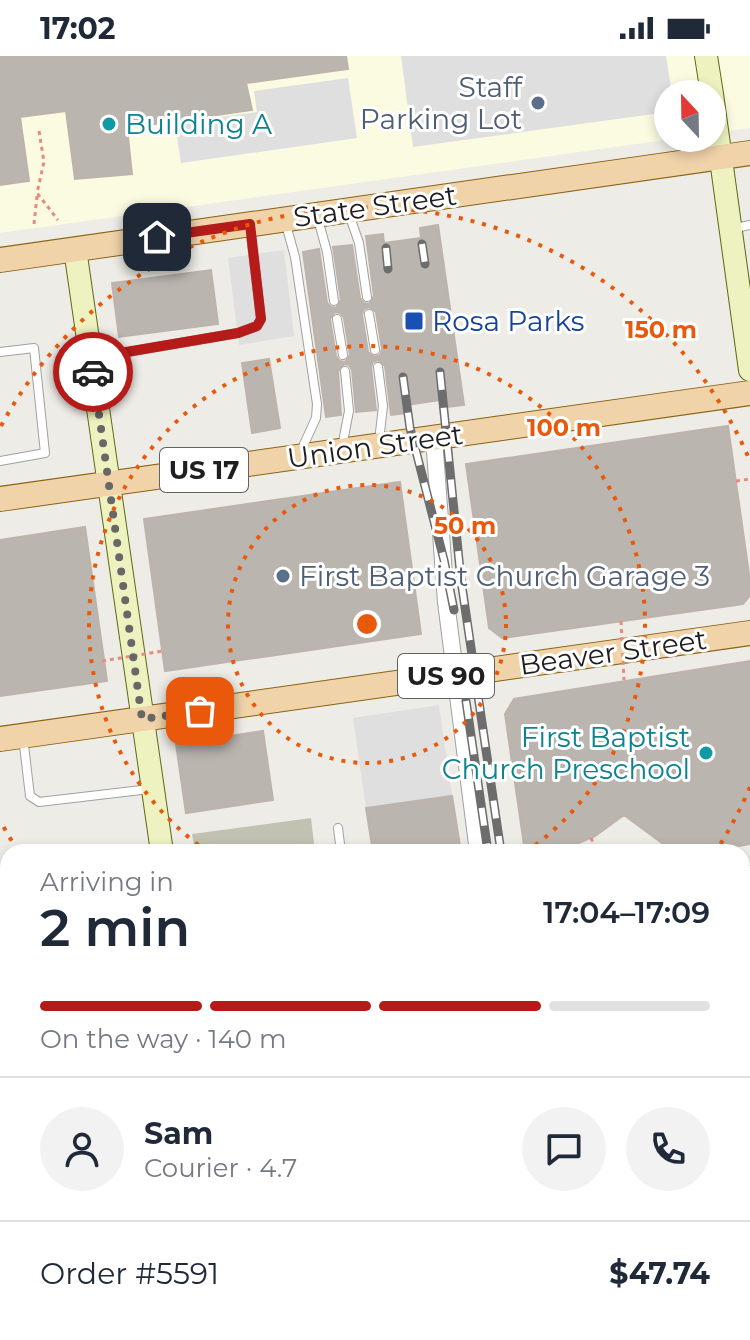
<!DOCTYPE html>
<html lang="en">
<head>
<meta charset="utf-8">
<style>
  body { margin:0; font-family:Montserrat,sans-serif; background:#f2f2f3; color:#1f2937; height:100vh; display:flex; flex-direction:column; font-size:30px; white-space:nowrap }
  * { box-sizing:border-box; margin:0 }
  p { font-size:26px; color:#747a83 }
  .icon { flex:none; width:44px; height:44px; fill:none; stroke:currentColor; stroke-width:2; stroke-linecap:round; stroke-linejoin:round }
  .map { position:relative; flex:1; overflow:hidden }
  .sheet { position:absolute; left:0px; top:788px; width:750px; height:496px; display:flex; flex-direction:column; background:#fff; border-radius:24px 24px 0 0; box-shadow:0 4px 12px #0003 }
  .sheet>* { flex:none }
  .needle { width:52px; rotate:338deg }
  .controls { position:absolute; left:654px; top:24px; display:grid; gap:16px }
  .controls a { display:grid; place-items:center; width:72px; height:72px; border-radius:50%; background:#fff; box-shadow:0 4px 12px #0003; font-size:40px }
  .pin { position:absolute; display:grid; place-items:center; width:68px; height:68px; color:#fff; margin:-34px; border-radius:16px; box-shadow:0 4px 12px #0006 }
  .courier { position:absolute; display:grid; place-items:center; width:80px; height:80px; margin:-40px; border:6px solid #b51c19; border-radius:50%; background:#fff; color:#222; box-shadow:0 2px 10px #0007 }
  .summary em { font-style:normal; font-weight:600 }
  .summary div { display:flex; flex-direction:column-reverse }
  .summary { display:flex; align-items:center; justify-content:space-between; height:136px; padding:0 40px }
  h1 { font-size:52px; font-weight:600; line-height:60px }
  .bar { display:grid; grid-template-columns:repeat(4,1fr); gap:12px 8px; align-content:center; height:96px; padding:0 40px }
  .bar i { height:10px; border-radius:6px; background:#e0e1e3 }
  .bar .on { background:#b51c19 }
  .bar p { grid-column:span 4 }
  .line { display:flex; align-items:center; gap:20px; padding:0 40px; border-top:2px solid #e0e1e3 }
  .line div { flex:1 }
  .round { display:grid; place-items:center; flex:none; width:84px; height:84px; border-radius:42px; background:#f2f2f3 }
  .status { display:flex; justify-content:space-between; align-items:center; height:56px; padding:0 40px; background:#fff; direction:ltr }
  .status svg { height:22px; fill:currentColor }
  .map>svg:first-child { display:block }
  .education { fill:#fbfbe2 }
  .construction { fill:#c1c2b2 }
  .parking { fill:#dfdfdf }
  .building { fill:#bbb5af; stroke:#beb3aa; stroke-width:2; fill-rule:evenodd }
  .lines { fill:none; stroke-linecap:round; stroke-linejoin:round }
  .lane-casing { stroke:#a0a0a0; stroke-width:10 }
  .street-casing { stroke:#a0a0a0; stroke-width:18 }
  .secondary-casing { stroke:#5e6912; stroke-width:24 }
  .primary-casing { stroke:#876312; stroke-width:26 }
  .path { stroke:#e98a7c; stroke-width:3; stroke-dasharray:4 4; stroke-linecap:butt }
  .lane { stroke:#fff; stroke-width:8 }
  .street { stroke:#fff; stroke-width:16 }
  .secondary { stroke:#eef2c0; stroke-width:22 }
  .primary { stroke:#f1d3a9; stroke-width:24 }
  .rail-casing { stroke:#6d6d6d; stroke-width:9 }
  .rail { stroke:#fff; stroke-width:6; stroke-dasharray:18; stroke-linecap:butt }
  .path-bridge { stroke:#e98a7c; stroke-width:3; stroke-dasharray:4 4; stroke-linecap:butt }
  .done { stroke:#676765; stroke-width:8; stroke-dasharray:0 14.4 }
  .route { stroke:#b51c19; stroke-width:10 }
  .ring { fill:none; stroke:#e8590c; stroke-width:4; stroke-dasharray:4 8 }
  .service-dot { fill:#5c6f8a; stroke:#fff; stroke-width:3 }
  .culture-dot { fill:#0f9aa8; stroke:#fff; stroke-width:3 }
  .transit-dot { fill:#1a4fb4; stroke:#fff; stroke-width:3 }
  .labels { text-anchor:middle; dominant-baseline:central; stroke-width:6; stroke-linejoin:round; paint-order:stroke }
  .shield { fill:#fff; stroke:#626262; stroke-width:2 }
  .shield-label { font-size:26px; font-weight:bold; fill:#1f1f1f }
  .service-label { font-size:28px; fill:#4e5e75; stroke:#fff; text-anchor:end }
  .culture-label { font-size:28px; fill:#0d838f; stroke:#fff; text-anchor:start }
  .street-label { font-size:28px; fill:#1f1f1f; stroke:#fff }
  .transit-label { font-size:28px; fill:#164399; stroke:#fff; text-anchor:start }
  .centre { fill:#e8590c; stroke:#fff; stroke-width:4 }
  .ring-label { font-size:24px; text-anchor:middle; font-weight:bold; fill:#e8590c; stroke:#fff; stroke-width:6; stroke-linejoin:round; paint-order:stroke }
</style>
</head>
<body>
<div class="status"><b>17:02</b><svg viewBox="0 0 49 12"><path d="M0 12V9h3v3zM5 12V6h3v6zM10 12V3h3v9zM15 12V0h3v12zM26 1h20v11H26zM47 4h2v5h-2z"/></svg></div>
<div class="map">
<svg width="750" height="1284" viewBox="0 0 750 1284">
  <rect width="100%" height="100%" fill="#eeece6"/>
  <path class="education" d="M0,0h750v72l-38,5v-39h-44v44h11l-679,95z"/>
  <path class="construction" d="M311,762l4,34h-120l-3,-18z
    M8,1191v85h191l1,8h-200v-92z"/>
  <path class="parking" d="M401,0h265l6,38h-4v18l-255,35z
    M348,22l9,60 -176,25 -6,-40 82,-11 -3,-21z
    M284,194l10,86 -55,9 -11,-87z
    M439,649l13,91 -86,12 -13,-90z
    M8,960v176h-8v-174z"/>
  <path class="building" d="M0,0h346l2,13 -102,14 6,27 -125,18 5,46 -57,5 -9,-68 -46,6 9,64 -29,4z
    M438,169l26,180 -16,2 -1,-8 -41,6 1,8 -16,2 -6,-49 -7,-6 -5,2 -2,5 5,43 -20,2 -4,-42 -3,-5 -5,-1 -6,7 3,44 -15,2 -23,-165 16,-3 8,54 4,4 5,1 5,-8 -8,-53 19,-2 8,53 4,5 5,1 5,-8 -8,-60 17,-2 1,9 37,-5 -1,-10zM369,251l7,5 6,37 -2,6 -5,2 -7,-5 -6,-37 2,-6zM335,256l5,1 4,5 6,37 -5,7 -5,-1 -4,-5 -6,-37z
    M211,214l7,54 -99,13 -7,-54z
    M269,303l11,69 -28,5 -10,-70z
    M728,370l22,155v14l-7,9 -241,34 -13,-10 -23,-164z
    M400,426l21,152 -256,37 -21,-152z
    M85,471l22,154 -107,15v-156z
    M750,605v183l-45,8h-31l-50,-37 -29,21 -26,11 -32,1 -1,4h-11l-20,-138 9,-15z
    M263,675l10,69 -87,13 -10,-69z
    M452,740l9,56h-88l-7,-44z"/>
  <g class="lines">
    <g class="lane-casing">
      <path id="lane" d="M349,158l10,29 8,54
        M318,163l9,33 7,49
        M285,165l10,36 22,147 -1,14 -16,35
        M731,173l19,-4
        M369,258l6,36
        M337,263l6,36
        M0,296l34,-4 11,105 -45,8
        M93,302l145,-25 19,-7 4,-7 -11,-91
        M378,311l5,39 -4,35
        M342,391l7,-36 -4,-40
        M23,681l7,59 9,6 111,-13
        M338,772l3,24
        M0,908l2,16
        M370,1276l1,8"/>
    </g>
    <g class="street-casing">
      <path id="street" d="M434,382l12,164 32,250
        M543,1276l1,8"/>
    </g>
    <g class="secondary-casing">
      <path id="secondary" d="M706,0l6,38
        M712,38l38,276
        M75,193l87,603
        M742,822l8,-1
        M0,925l8,-1
        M742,1060l8,-1
        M0,1163l8,-1
        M229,1276l1,8"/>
    </g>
    <g class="primary-casing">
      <path id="primary" d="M0,204l750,-107
        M0,443l750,-106
        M0,683l750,-106"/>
    </g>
    <path class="path" d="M39,75l5,31 -7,31 21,27
      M34,168l3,-28
      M736,425l14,-2
      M591,782l6,14
      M726,792v4"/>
    <use href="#lane" class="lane"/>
    <use href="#street" class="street"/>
    <use href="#secondary" class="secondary"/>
    <use href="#primary" class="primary"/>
    <g class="rail-casing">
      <path id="rail" d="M422,188l3,20
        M386,192l2,21
        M440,316l21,208 40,272
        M403,321l7,51 34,132 10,50
        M466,645l22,151
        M551,1276l1,8
        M577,1276l2,8"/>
    </g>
    <use href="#rail" class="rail"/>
    <path class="path-bridge" d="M621,565l3,59
      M102,605l61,-10"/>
  </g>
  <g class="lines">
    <path class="done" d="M93,316l49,347 58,-8"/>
    <path class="route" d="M93,316l-2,-14 147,-25 19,-7 4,-7 -11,-95 -93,13"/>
  </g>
  <g class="ring">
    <circle cx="367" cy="568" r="139"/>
    <path d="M208 796A278 278 0 1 1 526 796"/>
    <path d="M750 731A416 416 0 0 1 716 795M18 795A416 416 0 0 1 1 766M1 370A416 416 0 0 1 750 405"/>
  </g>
  <g class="service-dot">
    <circle cx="538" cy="47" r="8"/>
    <circle cx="283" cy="520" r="8"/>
  </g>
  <g class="culture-dot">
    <circle cx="109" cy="68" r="8"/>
    <circle cx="706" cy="697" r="8"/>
  </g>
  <rect class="transit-dot" x="404" y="255" width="20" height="20" rx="4"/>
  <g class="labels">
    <g class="shield">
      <rect x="160" y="392" width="88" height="44" rx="6"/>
      <rect x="398" y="598" width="96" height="44" rx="6"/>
    </g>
    <g class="shield-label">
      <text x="204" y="414">US 17</text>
      <text x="446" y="620">US 90</text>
    </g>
    <g class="service-label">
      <text x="522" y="31">Staff<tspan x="522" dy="32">Parking Lot</tspan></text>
      <text x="299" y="520" text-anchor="start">First Baptist Church Garage 3</text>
    </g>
    <g class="culture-label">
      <text x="125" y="68">Building A</text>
      <text x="690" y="681" text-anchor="end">First Baptist<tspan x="690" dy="32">Church Preschool</tspan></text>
    </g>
    <g class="street-label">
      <text transform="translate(375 150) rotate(-8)">State Street</text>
      <text transform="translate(375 390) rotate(-8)">Union Street</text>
      <text transform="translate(613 596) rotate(-8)">Beaver Street</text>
    </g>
    <g class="transit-label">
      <text x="432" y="265">Rosa Parks</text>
    </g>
  </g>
  <circle cx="367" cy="568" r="12" class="centre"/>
  <g class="ring-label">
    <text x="661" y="282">150 m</text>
    <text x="564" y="380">100 m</text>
    <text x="465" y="478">50 m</text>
  </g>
</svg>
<div class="controls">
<a><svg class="needle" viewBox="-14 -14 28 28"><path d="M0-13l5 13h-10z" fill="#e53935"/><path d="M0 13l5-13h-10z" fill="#747a83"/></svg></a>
</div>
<div class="pin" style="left:200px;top:655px;background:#ea580c"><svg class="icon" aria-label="bag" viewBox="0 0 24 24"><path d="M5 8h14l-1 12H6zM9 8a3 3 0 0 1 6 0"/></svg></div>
<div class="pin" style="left:157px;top:181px;background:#1f2937"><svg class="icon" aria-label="home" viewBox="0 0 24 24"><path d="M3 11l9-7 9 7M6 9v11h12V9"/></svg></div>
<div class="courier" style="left:93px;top:316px"><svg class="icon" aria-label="car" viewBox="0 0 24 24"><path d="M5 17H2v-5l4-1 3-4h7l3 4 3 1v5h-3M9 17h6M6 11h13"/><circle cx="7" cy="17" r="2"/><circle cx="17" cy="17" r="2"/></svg></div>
<section class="sheet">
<div class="summary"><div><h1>2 min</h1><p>Arriving in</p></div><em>17:04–17:09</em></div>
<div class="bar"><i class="on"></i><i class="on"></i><i class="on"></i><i></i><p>On the way · 140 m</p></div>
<div class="line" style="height:144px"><a class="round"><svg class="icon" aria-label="person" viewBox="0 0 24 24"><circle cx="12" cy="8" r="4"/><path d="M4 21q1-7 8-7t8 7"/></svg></a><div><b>Sam</b><p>Courier · 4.7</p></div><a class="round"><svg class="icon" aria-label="chat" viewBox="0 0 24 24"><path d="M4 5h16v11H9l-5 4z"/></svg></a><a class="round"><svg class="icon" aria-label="phone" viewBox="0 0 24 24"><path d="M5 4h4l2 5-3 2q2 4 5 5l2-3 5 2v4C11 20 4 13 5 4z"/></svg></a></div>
<div class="line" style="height:104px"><div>Order #5591</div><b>$47.74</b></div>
</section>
</div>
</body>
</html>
